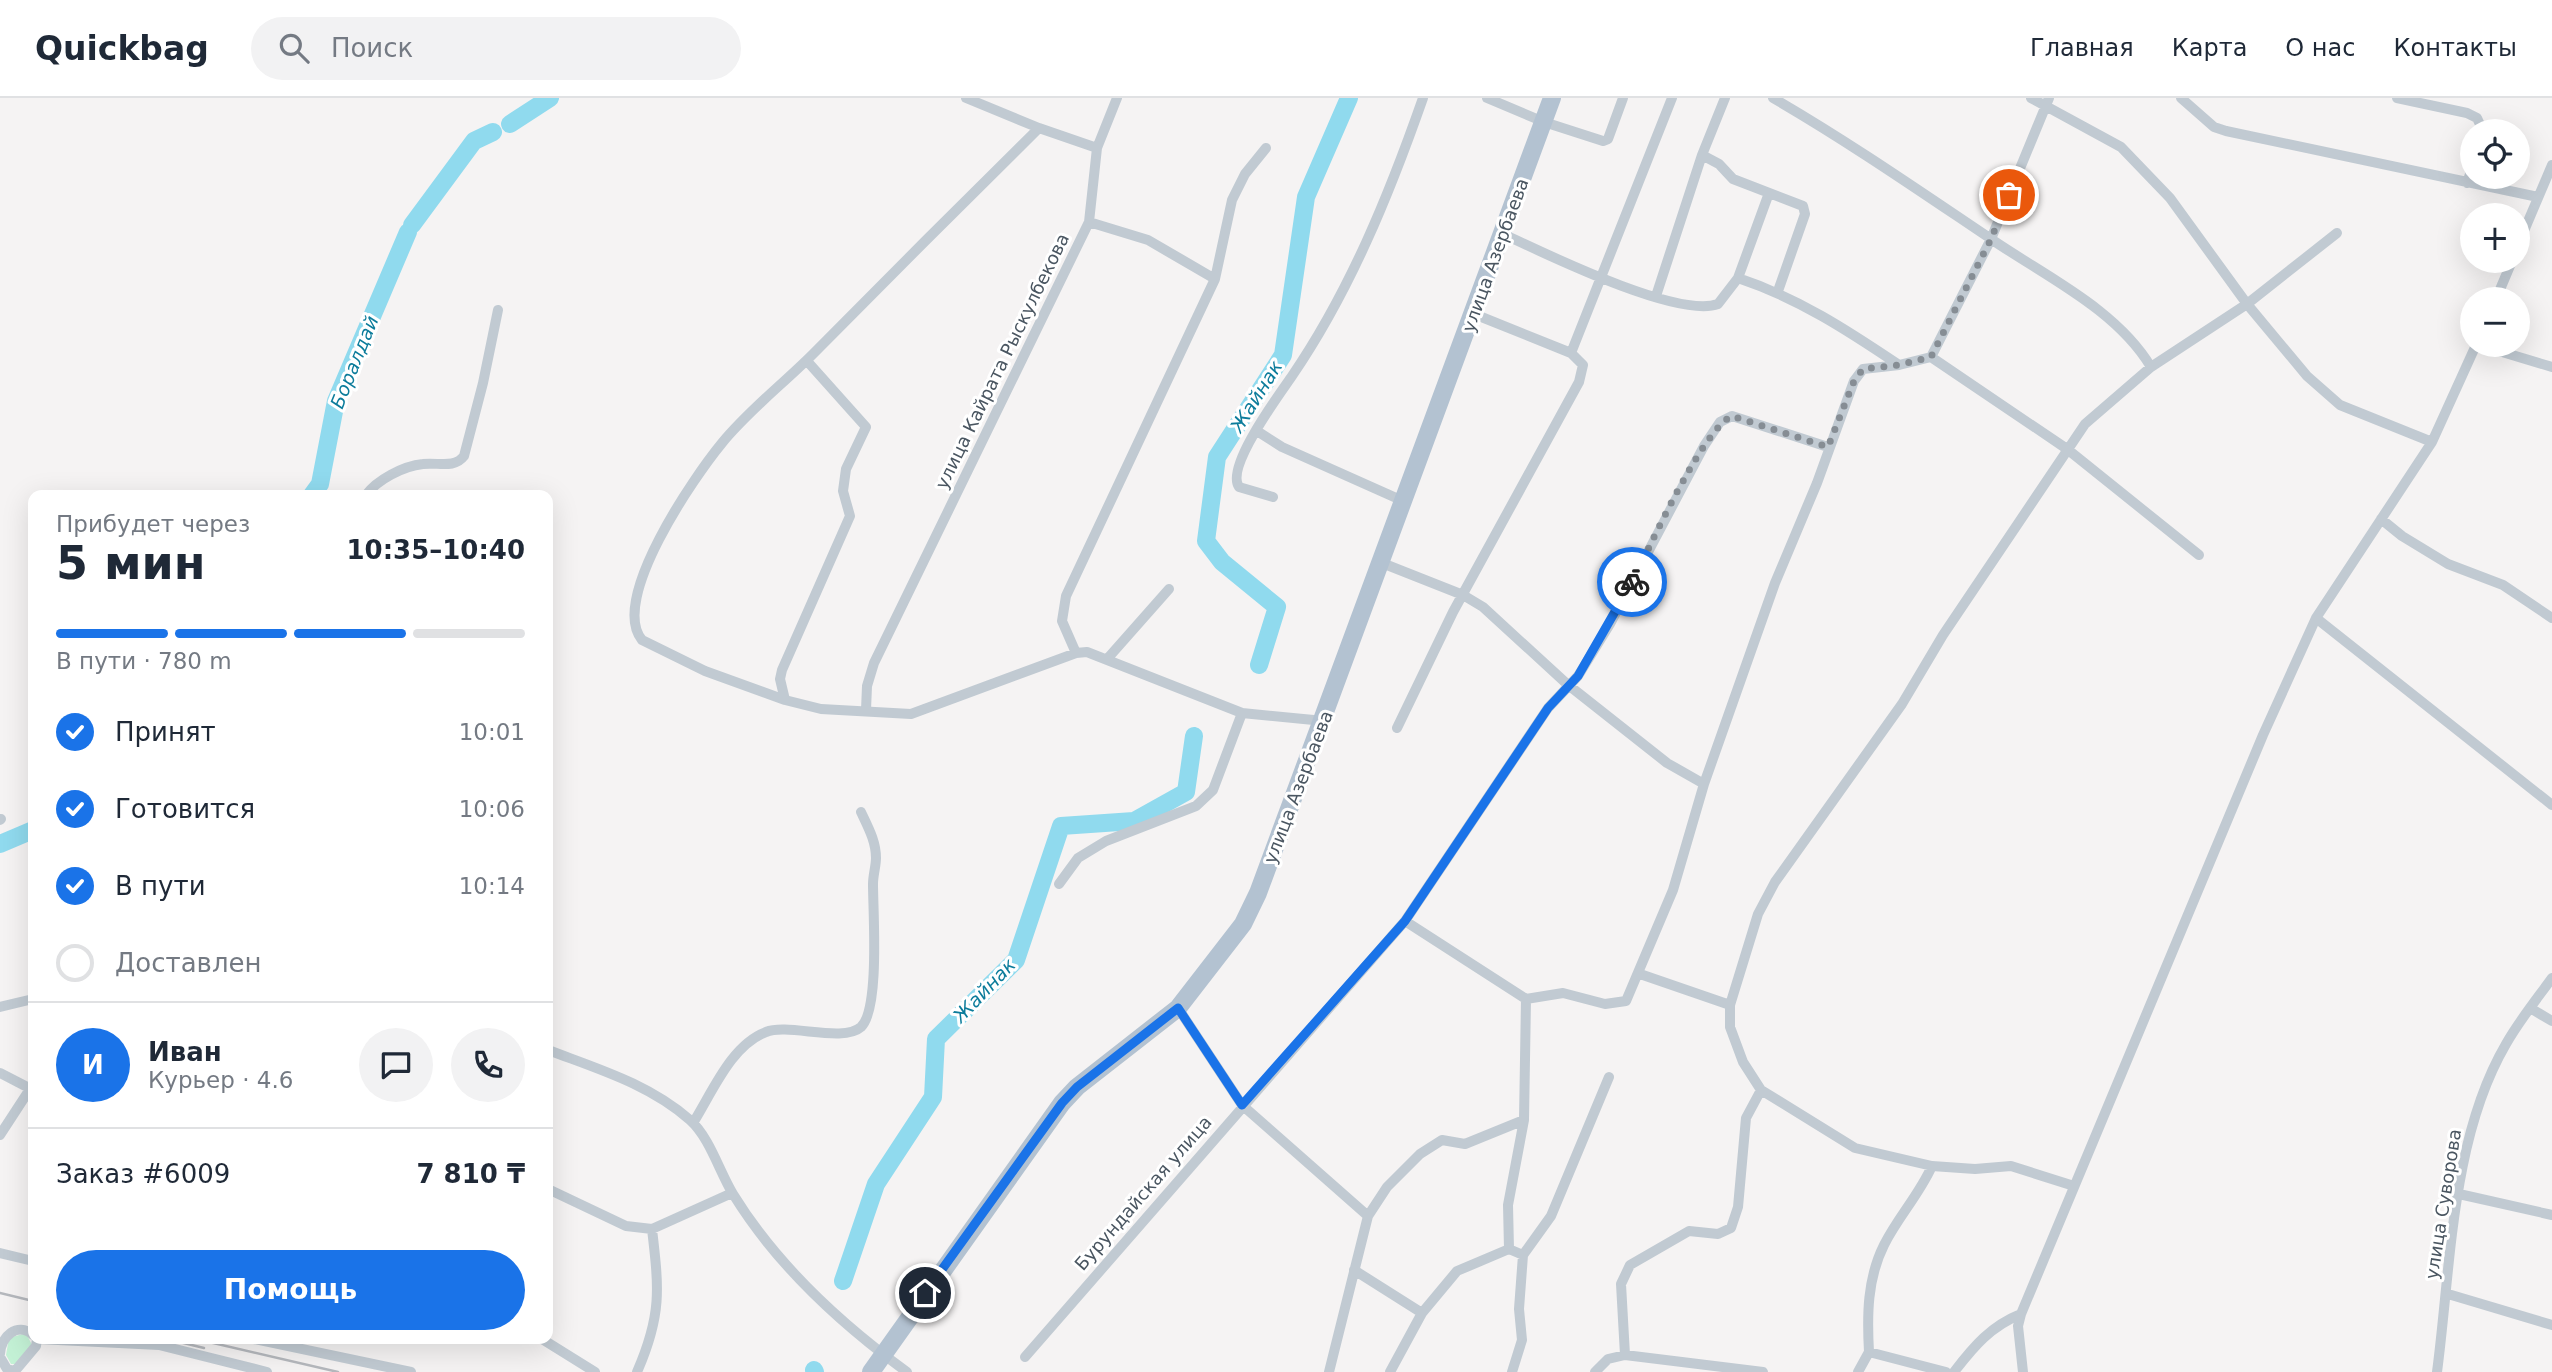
<!DOCTYPE html>
<html lang="ru">
<head>
<meta charset="utf-8">
<style>
  body { margin:0; font-family:"DejaVu Sans",sans-serif; background:#f2f2f3; color:#1f2937; height:100vh; display:flex; flex-direction:column; font-size:26px; white-space:nowrap }
  * { box-sizing:border-box; margin:0 }
  p { font-size:23px; color:#747a83 }
  .icon { flex:none; width:38px; height:38px; fill:none; stroke:currentColor; stroke-width:2; stroke-linecap:round; stroke-linejoin:round }
  .map { position:relative; flex:1; overflow:hidden }
  .drawer { position:absolute; left:28px; top:392px; width:525px; height:854px; display:flex; flex-direction:column; background:#fff; border-radius:14px; box-shadow:0 7px 28px #0002 }
  .drawer>* { flex:none }
  .controls { position:absolute; left:2460px; top:21px; display:grid; gap:14px }
  .controls a { display:grid; place-items:center; width:70px; height:70px; border-radius:50%; background:#fff; box-shadow:0 7px 28px #0002; font-size:35px }
  .pin { position:absolute; display:grid; place-items:center; width:60px; height:60px; color:#fff; margin:-30px; border:4px solid #fff; border-radius:50%; box-shadow:0 2px 7px #0007 }
  .courier { position:absolute; display:grid; place-items:center; width:70px; height:70px; margin:-35px; border:5px solid #1a73e8; border-radius:50%; background:#fff; color:#222; box-shadow:0 2px 9px #0007 }
  .summary em { font-style:normal; font-weight:600 }
  .summary div { display:flex; flex-direction:column-reverse }
  .summary { display:flex; align-items:center; justify-content:space-between; height:119px; padding:0 28px }
  h1 { font-size:46px; font-weight:600; line-height:52px }
  .bar { display:grid; grid-template-columns:repeat(4,1fr); gap:10px 7px; align-content:center; height:84px; padding:0 28px }
  .bar i { height:9px; border-radius:5px; background:#e0e1e3 }
  .bar .current { background:#1a73e8 }
  .bar p { grid-column:span 4 }
  .line { display:flex; align-items:center; gap:18px; padding:0 28px; border-top:2px solid #e0e1e3 }
  .line div { flex:1 }
  .round { display:grid; place-items:center; flex:none; width:74px; height:74px; border-radius:37px; background:#f2f2f3 }
  ol { padding:0 28px; list-style:none }
  li { display:flex; align-items:center; gap:21px; height:77px }
  li p { margin-inline-start:auto }
  li .icon { padding:7px; border-radius:50%; background:#1a73e8; color:#fff; stroke-width:4 }
  li:last-child { color:#747a83 }
  li i { width:38px; height:38px; border:4px solid #e0e1e3; border-radius:50% }
  .cta { display:flex; gap:14px; margin-top:auto; padding:14px 28px }
  .cta a { flex:1; height:80px; border-radius:42px; background:#1a73e8; color:#fff; font-size:28px; font-weight:600; line-height:80px; text-align:center }
  header { display:flex; align-items:center; gap:42px; box-sizing:border-box; height:98px; padding:0 35px; background:#fff; border-bottom:2px solid #e0e1e3 }
  header strong { font-size:33px }
  nav { display:flex; gap:38px; margin-inline-start:auto; font-size:24px }
  .search { width:490px; height:63px; background:#f2f2f3; display:flex; align-items:center; gap:18px; box-sizing:border-box; padding:0 24px; border-radius:38px; color:#747a83; font-size:26px }
  .map>svg:first-child { display:block }
  .green { fill:#c3f1d5 }
  .lines { fill:none; stroke-linecap:round; stroke-linejoin:round }
  .river { stroke:#90daee; stroke-width:18 }
  .street { stroke:#c1cad2; stroke-width:10 }
  .primary { stroke:#b3c2d1; stroke-width:18 }
  .rail { stroke:#b5b8bd; stroke-width:2.5 }
  .done { stroke:#868d94; stroke-width:7; stroke-dasharray:0 12.6 }
  .route { stroke:#1a73e8; stroke-width:9 }
  .labels { text-anchor:middle; dominant-baseline:central; stroke-width:6; stroke-linejoin:round; paint-order:stroke }
  .street-label { font-size:18px; fill:#4a5661; stroke:#fff }
  .water-label { font-size:19px; font-style:italic; fill:#0c7c9b; stroke:#fff }
</style>
</head>
<body>
<header>
<strong>Quickbag</strong>
<div class="search"><svg class="icon" aria-label="search" viewBox="0 0 24 24"><circle cx="10" cy="10" r="6"/><path d="M15 15l6 6"/></svg>Поиск</div>
<nav><a>Главная</a><a>Карта</a><a>О нас</a><a>Контакты</a></nav>
</header>
<div class="map">
<svg width="2552" height="1274" viewBox="0 0 2552 1274">
  <rect width="100%" height="100%" fill="#f5f3f3"/>
  <path class="green" d="M26,1235l6,12 -14,19h-7l-5,-9 3,-17z"/>
  <g class="lines">
    <path class="river" d="M510,26l40,-26
      M412,127l62,-84 19,-9
      M312,397l8,-11 16,-83 72,-169
      M1259,567l18,-58 -55,-45 -16,-21 11,-84 66,-102 23,-158 43,-99
      M0,746l33,-14
      M843,1183l33,-97 57,-87 3,-58 80,-79 45,-134 73,-5 52,-29 8,-56
      M814,1272l1,2"/>
    <path class="street" d="M966,0l73,30
      M1487,0l57,24 59,19 5,-2 15,-41
      M1773,0c76,44 148,94 221,143 53,36 123,69 157,126
      M2031,0l90,49 49,51 77,106 60,72 33,29 92,37
      M2181,0l33,29 12,4 312,66
      M2397,0l70,15 10,5 6,13
      M1097,50l-58,-20c-76,75 -151,150 -226,226 -30,30 -64,56 -91,89 -28,34 -113,157 -80,197l63,31 80,29 36,9 90,5 165,-61 11,-1 155,61 82,8
      M1702,57l17,9 14,15 70,27 2,8 -27,77
      M2467,85l6,-18
      M1089,124l59,18 67,39
      M1503,136c41,19 175,85 215,70l20,-26c60,20 109,52 161,87
      M2518,147l34,-80
      M1738,180l31,-85
      M1656,198l46,-141 23,-57
      M2496,201l16,-38
      M2479,247l73,22
      M1571,255l101,-255
      M1931,259l136,92 132,106
      M1257,333l25,16 121,54
      M366,397c11,-15 37,-29 57,-31 15,-2 31,5 41,-8l19,-73 15,-73
      M1273,399l-34,-10c-14,-20 40,-92 53,-111 58,-85 97,-181 131,-278
      M2381,421l21,17 46,28 55,21 49,33
      M1382,465l81,32 20,12 84,77 100,79 37,21
      M2316,520l236,187
      M1076,555l-14,-32 4,-25 149,-317 17,-79 13,-26 21,-26
      M1108,560l61,-69
      M785,602l-5,-21 2,-9 68,-154 -7,-25 3,-22 20,-42 -59,-66
      M866,612l1,-24 7,-23 215,-441 8,-74 20,-50
      M1397,630l56,-116 126,-230 4,-17 -12,-12 -97,-39
      M0,722l1,-1
      M1059,786l19,-26 28,-17 90,-35 17,-16 29,-77
      M1405,823l121,78 37,-6 42,11 21,-3 47,-111 31,-106 71,-201 42,-100 37,-102 9,-12 36,-4 32,-8 60,-118 58,-141
      M1640,876l90,31
      M0,909l33,-8
      M1178,910l64,97 126,111
      M2530,910l22,13
      M548,952c50,19 101,34 142,70 20,18 29,51 43,74 43,70 108,130 174,178
      M0,975l33,17
      M693,1025c19,-30 38,-78 73,-91 22,-9 77,11 95,-5 19,-18 12,-115 12,-143 0,-9 3,-18 3,-26 0,-17 -8,-31 -15,-46
      M0,1037l30,-46
      M2074,1088l-63,-20 -36,3 -43,-3 -77,-18 -94,-58 -18,-28 -13,-35v-22l28,-91 17,-32 127,-178 41,-69 142,-211 66,-57 96,-63 90,-71
      M548,1091l78,37 26,3 80,-36
      M2459,1096l93,21
      M1509,1151l-1,-44 16,-85 2,-121
      M0,1155l33,8
      M1523,1157l28,-39 58,-139
      M1354,1172l68,43
      M2448,1196l104,31
      M38,1241l121,6 108,27
      M254,1241l157,33
      M542,1241l53,33
      M1869,1254c-2,-36 -2,-73 15,-107 14,-28 35,-50 48,-79
      M0,1256c1,-17 17,-33 33,-19
      M1625,1257l-4,-71 9,-19 59,-34 29,3 13,-6 7,-21 8,-89 15,-28
      M0,1259l7,12 8,2 21,-25 1,-7
      M1025,1259l380,-436 143,-213 30,-32 32,-52 94,-178 16,-24 12,-6 96,31
      M637,1274c25,-57 22,-83 15,-143
      M1329,1274l39,-156 19,-29 33,-33 22,-14 23,4 59,-24
      M1390,1274l32,-59 35,-42 52,-22 14,6 -4,54 3,31 -10,32
      M1595,1274l13,-13 17,-4 138,17
      M1858,1274l11,-20 77,20
      M1954,1274c20,-26 37,-46 67,-58
      M2023,1274l-5,-46 3,-12 242,-579 53,-117 116,-176 44,-97
      M2437,1274c14,-106 14,-234 69,-328 13,-23 30,-44 46,-66"/>
    <path class="primary" d="M871,1274l191,-269 15,-16 101,-79 65,-84 15,-31 294,-795"/>
    <path class="rail" d="M0,1195l33,8
      M167,1241l37,9
      M196,1241l142,33"/>
  </g>
  <g class="lines">
    <path class="done" d="M1632,484c18,-35 70,-152 100,-166l96,31 26,-66 9,-12 36,-4 32,-8 60,-118 18,-44"/>
    <path class="route" d="M925,1195l137,-190 15,-16 101,-79 64,97 163,-184 143,-213 30,-32 54,-94"/>
  </g>
  <g class="labels">
    <g class="street-label">
      <text transform="translate(1495 157) rotate(-70)">улица Азербаева</text>
      <text transform="translate(1002 263) rotate(-64)">улица Кайрата Рыскулбекова</text>
      <text transform="translate(1298 689) rotate(-69)">улица Азербаева</text>
      <text transform="translate(1143 1095) rotate(-49)">Бурундайская улица</text>
      <text transform="translate(2443 1106) rotate(-81)">улица Суворова</text>
    </g>
    <g class="water-label">
      <text transform="translate(354 264) rotate(-68)">Боралдай</text>
      <text transform="translate(1256 298) rotate(-58)">Жайнак</text>
      <text transform="translate(984 892) rotate(-46)">Жайнак</text>
    </g>
  </g>
</svg>
<div class="controls">
<a><svg class="icon" aria-label="locate" viewBox="0 0 24 24"><circle cx="12" cy="12" r="6"/><path d="M12 2v4M12 18v4M2 12h4M18 12h4"/></svg></a>
<a>+</a>
<a>−</a>
</div>
<div class="pin" style="left:2009px;top:97px;background:#ea580c"><svg class="icon" aria-label="bag" viewBox="0 0 24 24"><path d="M5 8h14l-1 12H6zM9 8a3 3 0 0 1 6 0"/></svg></div>
<div class="pin" style="left:925px;top:1195px;background:#1f2937"><svg class="icon" aria-label="home" viewBox="0 0 24 24"><path d="M3 11l9-7 9 7M6 9v11h12V9"/></svg></div>
<div class="courier" style="left:1632px;top:484px"><svg class="icon" aria-label="bike" viewBox="0 0 24 24"><circle cx="6" cy="16" r="4"/><circle cx="18" cy="16" r="4"/><path d="M6 16l4-8h5l3 8M10 8l3 8H6M13 5h3"/></svg></div>
<section class="drawer">
<div class="summary"><div><h1>5 мин</h1><p>Прибудет через</p></div><em>10:35–10:40</em></div>
<div class="bar"><i class="current"></i><i class="current"></i><i class="current"></i><i></i><p>В пути · 780 m</p></div>
<ol>
<li><svg class="icon" aria-label="check" viewBox="0 0 24 24"><path d="M5 12l5 5 9-10"/></svg>Принят<p>10:01</p></li>
<li><svg class="icon" aria-label="check" viewBox="0 0 24 24"><path d="M5 12l5 5 9-10"/></svg>Готовится<p>10:06</p></li>
<li><svg class="icon" aria-label="check" viewBox="0 0 24 24"><path d="M5 12l5 5 9-10"/></svg>В пути<p>10:14</p></li>
<li><i></i>Доставлен</li>
</ol>
<div class="line" style="height:126px"><b class="round" style="background:#1a73e8;color:#fff">И</b><div><b>Иван</b><p>Курьер · 4.6</p></div><a class="round"><svg class="icon" aria-label="chat" viewBox="0 0 24 24"><path d="M4 5h16v11H9l-5 4z"/></svg></a><a class="round"><svg class="icon" aria-label="phone" viewBox="0 0 24 24"><path d="M5 4h4l2 5-3 2q2 4 5 5l2-3 5 2v4C11 20 4 13 5 4z"/></svg></a></div>
<div class="line" style="height:91px"><div>Заказ #6009</div><b>7 810 ₸</b></div>
<div class="cta"><a>Помощь</a></div>
</section>
</div>
</body>
</html>
